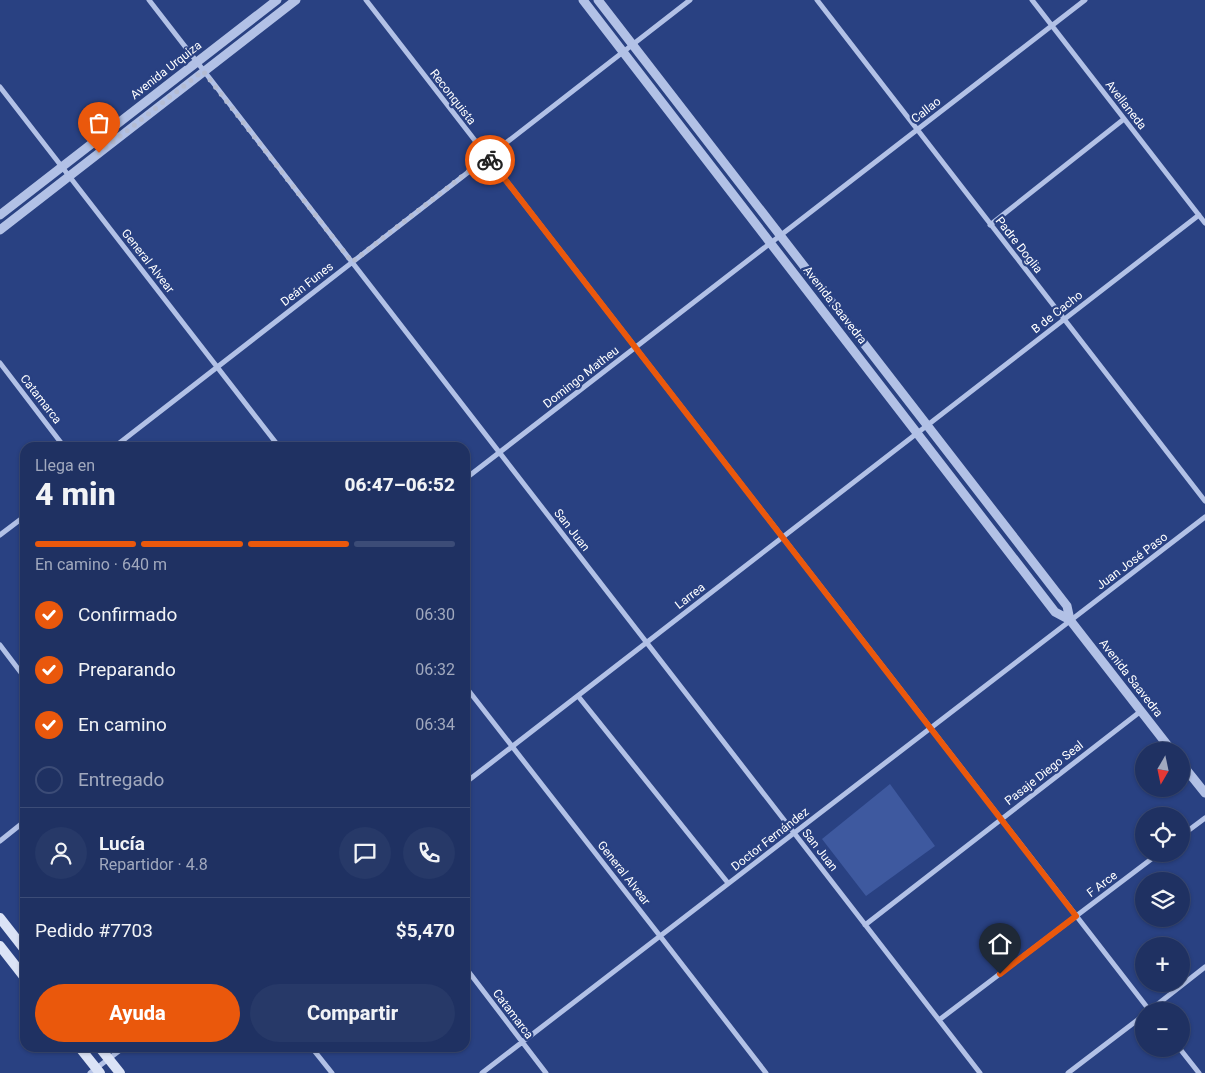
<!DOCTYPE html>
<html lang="es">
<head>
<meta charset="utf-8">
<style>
  body { margin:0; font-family:Roboto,sans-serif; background:#273968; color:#f1f3f6; height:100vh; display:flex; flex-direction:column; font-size:19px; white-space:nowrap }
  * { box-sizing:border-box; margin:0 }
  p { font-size:16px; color:#a1a9be }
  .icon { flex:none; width:28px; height:28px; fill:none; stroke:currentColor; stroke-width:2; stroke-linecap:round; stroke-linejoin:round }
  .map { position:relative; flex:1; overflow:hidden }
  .sheet { position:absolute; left:20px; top:442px; width:450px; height:610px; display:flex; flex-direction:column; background:#1f3162; border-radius:15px; box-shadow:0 1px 4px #0004,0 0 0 1px #3c4c77 }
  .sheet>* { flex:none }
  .needle { width:32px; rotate:189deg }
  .buttons { position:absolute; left:1135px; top:742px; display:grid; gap:10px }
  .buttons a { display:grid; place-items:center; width:55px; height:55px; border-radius:50%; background:#1f3162; box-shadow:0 1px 4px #0004,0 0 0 1px #3c4c77; font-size:25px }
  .pin { position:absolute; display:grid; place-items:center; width:42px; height:42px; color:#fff; margin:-51px -21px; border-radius:50% 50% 50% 0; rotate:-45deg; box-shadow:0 0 5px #0007 }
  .pin .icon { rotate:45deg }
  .courier { position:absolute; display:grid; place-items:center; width:50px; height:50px; margin:-25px; border:4px solid #ea580c; border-radius:50%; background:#fff; color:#222; box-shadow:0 1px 6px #0007 }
  .headline em { font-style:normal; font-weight:800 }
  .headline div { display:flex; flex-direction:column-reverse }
  .headline { display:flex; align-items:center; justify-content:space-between; height:85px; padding:0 15px }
  h1 { font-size:32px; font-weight:800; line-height:38px }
  .bar { display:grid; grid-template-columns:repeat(4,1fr); gap:8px 5px; align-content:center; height:60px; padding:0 15px }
  .bar i { height:6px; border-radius:4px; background:#3c4c77 }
  .bar .active { background:#ea580c }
  .bar p { grid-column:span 4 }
  .line { display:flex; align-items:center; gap:12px; padding:0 15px; border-top:1px solid #3c4c77 }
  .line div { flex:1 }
  .round { display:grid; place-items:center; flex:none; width:52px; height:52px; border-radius:26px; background:#273968 }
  ol { padding:0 15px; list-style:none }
  li { display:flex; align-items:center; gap:15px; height:55px }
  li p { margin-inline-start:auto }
  li .icon { padding:5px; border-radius:50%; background:#ea580c; color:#fff; stroke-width:4 }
  li:last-child { color:#a1a9be }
  li i { width:28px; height:28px; border:2px solid #3c4c77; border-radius:50% }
  .action { display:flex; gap:10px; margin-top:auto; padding:10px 15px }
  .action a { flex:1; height:58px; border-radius:30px; background:#ea580c; color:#fff; font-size:20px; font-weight:800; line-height:58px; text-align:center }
  .action a+a { background:#273968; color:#f1f3f6 }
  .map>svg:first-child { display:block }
  .green { fill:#3e599f }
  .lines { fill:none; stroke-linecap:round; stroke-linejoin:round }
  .minor { stroke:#b2c1e6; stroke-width:5 }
  .tertiary { stroke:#b2c1e6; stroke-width:9 }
  .secondary { stroke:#dbe3f6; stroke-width:10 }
  .done { stroke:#b4bcd3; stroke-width:5; stroke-dasharray:0 9 }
  .route { stroke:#ea580c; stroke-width:6 }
  .labels { text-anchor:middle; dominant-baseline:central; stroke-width:4.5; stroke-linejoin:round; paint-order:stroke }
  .street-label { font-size:12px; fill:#fff; stroke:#294182 }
</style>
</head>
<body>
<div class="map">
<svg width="1205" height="1073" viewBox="0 0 1205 1073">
  <rect width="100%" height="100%" fill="#294182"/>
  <path class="green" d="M890,784l45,62 -69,50 -44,-57z"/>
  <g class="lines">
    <path class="minor" d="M149,0l831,1073
      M366,0l784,1011
      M817,0l388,501
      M1032,0l173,223
      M0,87l280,361
      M990,225l134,-106
      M0,363l65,85
      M113,448l577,-448
      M465,479l620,-479
      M0,535l25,-19
      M0,645l25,33
      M465,686l195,250 106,137
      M578,696l150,187
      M465,783l734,-568
      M1181,836l24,-18
      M0,841l25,-20
      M865,925l276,-214
      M465,967l81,106
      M1149,1011l56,-44
      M939,1020l219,-166
      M312,1048l20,25
      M1180,1049l19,24
      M90,1073l33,-25
      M482,1073l723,-556
      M1068,1073l76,-58"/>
    <path class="tertiary" d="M583,0l472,612 15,8 -3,-14 -469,-606
      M0,215l277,-215
      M0,230l296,-230
      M1070,620l102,131
      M1181,763l24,30"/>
    <path class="secondary" d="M0,918l25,32
      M0,946l25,32
      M80,1048l20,25
      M100,1048l20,25"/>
  </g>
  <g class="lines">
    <path class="done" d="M99,153l104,-82 149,191 135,-105 3,3"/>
    <path class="route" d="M490,160l586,756 -76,58"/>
  </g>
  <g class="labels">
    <g class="street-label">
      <text transform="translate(166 70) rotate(-38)">Avenida Urquiza</text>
      <text transform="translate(453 97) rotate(52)">Reconquista</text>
      <text transform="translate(1126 105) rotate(52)">Avellaneda</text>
      <text transform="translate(926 110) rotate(-38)">Callao</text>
      <text transform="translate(1019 245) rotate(52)">Padre Doglia</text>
      <text transform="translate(148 261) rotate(52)">General Alvear</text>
      <text transform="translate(307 284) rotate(-38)">Deán Funes</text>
      <text transform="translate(835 305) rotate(52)">Avenida Saavedra</text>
      <text transform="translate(1057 312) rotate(-38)">B de Cacho</text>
      <text transform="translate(581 377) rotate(-38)">Domingo Matheu</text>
      <text transform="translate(41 399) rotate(52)">Catamarca</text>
      <text transform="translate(572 530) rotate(52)">San Juan</text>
      <text transform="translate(1132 561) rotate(-37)">Juan José Paso</text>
      <text transform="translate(690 596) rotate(-38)">Larrea</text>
      <text transform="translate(1131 678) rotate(52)">Avenida Saavedra</text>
      <text transform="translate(1044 773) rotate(-38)">Pasaje Diego Seal</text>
      <text transform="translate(770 839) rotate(-38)">Doctor Fernández</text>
      <text transform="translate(820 850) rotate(52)">San Juan</text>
      <text transform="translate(624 873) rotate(52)">General Alvear</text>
      <text transform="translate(1102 884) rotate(-37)">F Arce</text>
      <text transform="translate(513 1014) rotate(53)">Catamarca</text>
    </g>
  </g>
</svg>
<div class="buttons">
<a><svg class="needle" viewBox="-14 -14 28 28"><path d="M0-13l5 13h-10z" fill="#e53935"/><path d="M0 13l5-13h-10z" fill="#a1a9be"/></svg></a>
<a><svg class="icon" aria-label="locate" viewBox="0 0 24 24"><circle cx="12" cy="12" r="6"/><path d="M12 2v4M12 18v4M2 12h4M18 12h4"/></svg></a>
<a><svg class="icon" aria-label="layers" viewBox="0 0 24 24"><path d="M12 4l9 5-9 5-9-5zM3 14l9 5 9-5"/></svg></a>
<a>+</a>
<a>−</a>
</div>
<div class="pin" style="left:99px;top:153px;background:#ea580c"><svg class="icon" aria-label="bag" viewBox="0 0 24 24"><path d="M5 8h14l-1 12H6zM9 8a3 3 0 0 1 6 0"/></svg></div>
<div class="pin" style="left:1000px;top:974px;background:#1f2937"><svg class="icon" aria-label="home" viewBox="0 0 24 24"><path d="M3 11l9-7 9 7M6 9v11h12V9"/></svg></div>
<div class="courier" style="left:490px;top:160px"><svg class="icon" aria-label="bike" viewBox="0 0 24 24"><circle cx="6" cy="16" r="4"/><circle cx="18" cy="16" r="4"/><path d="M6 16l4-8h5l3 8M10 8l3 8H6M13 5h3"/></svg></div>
<section class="sheet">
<div class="headline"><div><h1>4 min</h1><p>Llega en</p></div><em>06:47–06:52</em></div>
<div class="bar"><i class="active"></i><i class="active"></i><i class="active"></i><i></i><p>En camino · 640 m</p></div>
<ol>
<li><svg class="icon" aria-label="check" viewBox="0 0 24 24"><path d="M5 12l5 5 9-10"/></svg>Confirmado<p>06:30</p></li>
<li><svg class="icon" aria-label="check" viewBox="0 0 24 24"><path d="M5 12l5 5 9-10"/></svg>Preparando<p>06:32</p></li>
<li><svg class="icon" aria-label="check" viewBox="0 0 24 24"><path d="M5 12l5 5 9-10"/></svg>En camino<p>06:34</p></li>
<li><i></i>Entregado</li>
</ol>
<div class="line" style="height:90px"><a class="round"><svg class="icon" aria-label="person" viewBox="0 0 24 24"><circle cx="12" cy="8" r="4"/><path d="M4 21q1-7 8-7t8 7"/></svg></a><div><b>Lucía</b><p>Repartidor · 4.8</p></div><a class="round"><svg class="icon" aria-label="chat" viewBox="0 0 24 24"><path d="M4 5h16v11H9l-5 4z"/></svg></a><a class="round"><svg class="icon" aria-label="phone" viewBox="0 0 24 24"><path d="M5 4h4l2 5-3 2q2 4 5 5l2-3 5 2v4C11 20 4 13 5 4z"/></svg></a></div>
<div class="line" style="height:65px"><div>Pedido #7703</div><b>$5,470</b></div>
<div class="action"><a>Ayuda</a><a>Compartir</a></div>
</section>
</div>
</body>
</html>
